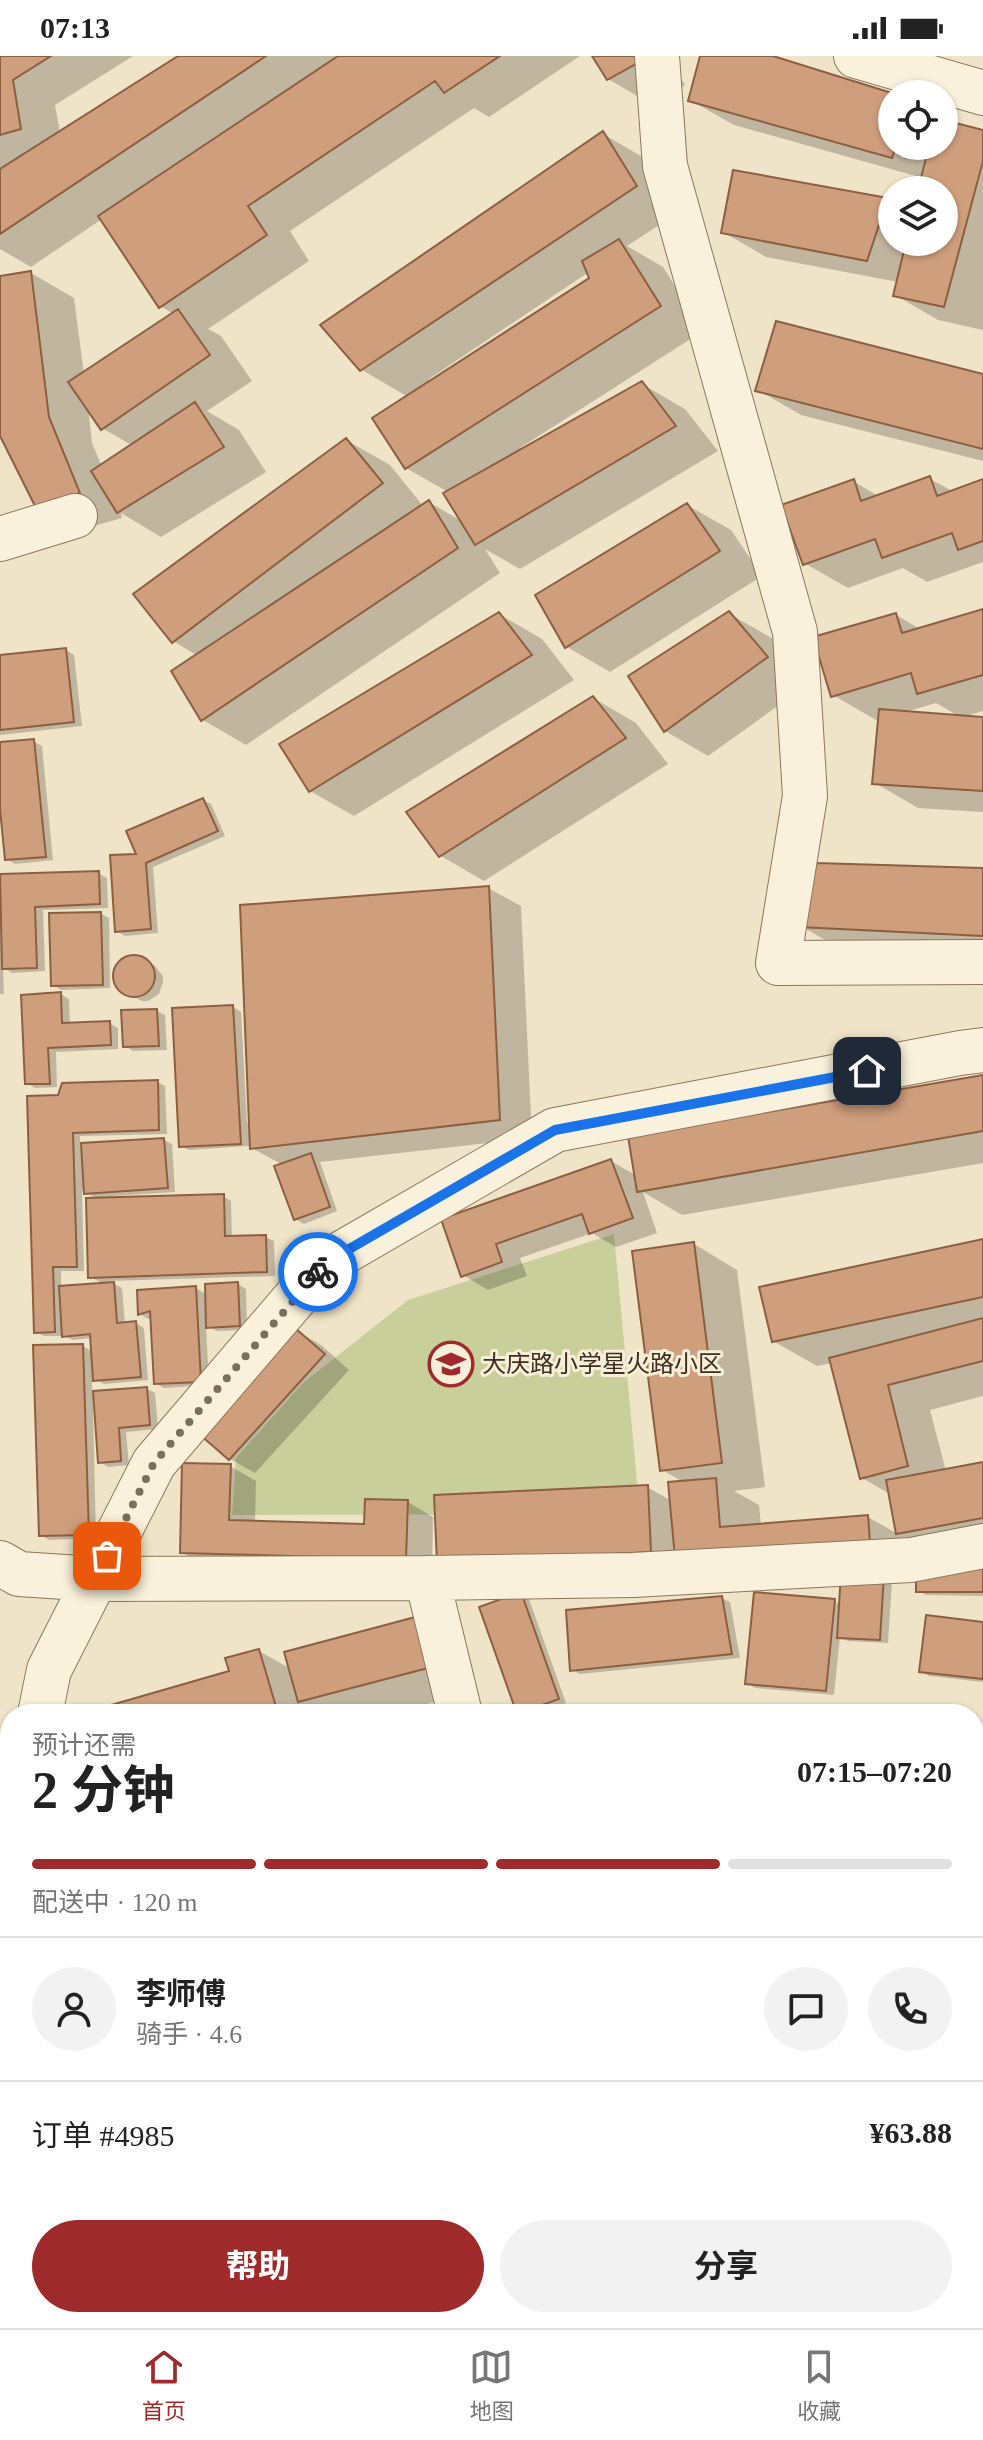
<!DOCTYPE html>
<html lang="zh">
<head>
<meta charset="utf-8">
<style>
  body { margin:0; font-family:"Times New Roman","Noto Sans SC",serif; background:#f2f2f2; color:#222; height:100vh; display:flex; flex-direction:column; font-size:30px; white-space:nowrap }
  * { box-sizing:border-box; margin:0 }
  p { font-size:26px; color:#767676 }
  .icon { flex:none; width:44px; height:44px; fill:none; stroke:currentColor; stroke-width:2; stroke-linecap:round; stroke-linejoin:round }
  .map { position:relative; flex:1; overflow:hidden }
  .drawer { position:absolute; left:0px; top:1648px; width:984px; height:624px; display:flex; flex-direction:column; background:#fff; border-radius:32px 32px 0 0; box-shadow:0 2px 6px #0004 }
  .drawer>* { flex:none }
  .tools { position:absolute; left:878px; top:24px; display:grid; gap:16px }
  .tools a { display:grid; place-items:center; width:80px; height:80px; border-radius:50%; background:#fff; box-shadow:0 2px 6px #0004; font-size:40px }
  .pin { position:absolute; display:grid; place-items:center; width:68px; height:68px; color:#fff; margin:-34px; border-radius:16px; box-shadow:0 4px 12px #0006 }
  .courier { position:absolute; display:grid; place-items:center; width:80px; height:80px; margin:-40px; border:6px solid #1a73e8; border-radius:50%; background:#fff; color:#222; box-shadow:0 2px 10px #0007 }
  .headline em { font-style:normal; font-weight:700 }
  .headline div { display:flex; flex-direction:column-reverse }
  .headline { display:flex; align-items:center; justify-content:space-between; height:136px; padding:0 32px }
  h1 { font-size:52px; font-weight:700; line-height:60px }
  .bar { display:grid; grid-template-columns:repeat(4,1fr); gap:12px 8px; align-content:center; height:96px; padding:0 32px }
  .bar i { height:10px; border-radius:6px; background:#e0e0e0 }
  .bar .active { background:#9e2a2b }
  .bar p { grid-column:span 4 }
  .line { display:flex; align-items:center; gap:20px; padding:0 32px; border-top:2px solid #e0e0e0 }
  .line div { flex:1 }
  .round { display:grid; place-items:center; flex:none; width:84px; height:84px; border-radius:42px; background:#f2f2f2 }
  .button { display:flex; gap:16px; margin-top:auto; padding:16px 32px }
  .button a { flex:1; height:92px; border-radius:48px; background:#9e2a2b; color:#fff; font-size:32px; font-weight:700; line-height:92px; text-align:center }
  .button a+a { background:#f2f2f2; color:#222 }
  .status { display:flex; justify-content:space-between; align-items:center; height:56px; padding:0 40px; background:#fff; direction:ltr }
  .status svg { height:22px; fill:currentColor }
  .dock { display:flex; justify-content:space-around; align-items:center; height:112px; border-top:2px solid #e0e0e0; background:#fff; font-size:22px; color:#767676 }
  .dock a { display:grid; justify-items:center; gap:4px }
  .dock .active { color:#9e2a2b }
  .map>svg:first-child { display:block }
  .green { fill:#c9cf9b }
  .shadow { fill:#0003; fill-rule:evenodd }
  .building { fill:#cf9f7d; stroke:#8d5f41; stroke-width:2 }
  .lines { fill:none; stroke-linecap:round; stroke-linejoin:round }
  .minor-casing { stroke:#8d765c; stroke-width:46 }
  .minor { stroke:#faf1dc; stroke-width:44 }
  .done { stroke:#7c6e5b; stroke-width:8; stroke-dasharray:0 14.4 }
  .route { stroke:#1a73e8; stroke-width:10 }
  .labels { text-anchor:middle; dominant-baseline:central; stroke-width:6; stroke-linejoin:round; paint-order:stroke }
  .poi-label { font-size:24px; fill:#3d2e20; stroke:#f7eed8; text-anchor:start }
</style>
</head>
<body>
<div class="status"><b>07:13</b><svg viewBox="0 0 49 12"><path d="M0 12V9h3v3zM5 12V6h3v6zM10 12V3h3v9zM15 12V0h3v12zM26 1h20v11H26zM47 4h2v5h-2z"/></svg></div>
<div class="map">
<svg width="983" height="2272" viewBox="0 0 983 2272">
  <rect width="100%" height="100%" fill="#f0e4c8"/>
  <path class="green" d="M614,1178l26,280 -408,1 4,-57 67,-75 105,-83z
    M983,1852v185l-9,2v-184z
    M106,2262h150l2,10h-150z"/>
  <path class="shadow" d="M0,0h133l-78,49 5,28 122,-77h398l-91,61 -15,-9 -184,123 19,30 -101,68 13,7 31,45 -45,30 32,19 27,42 -105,65 -40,-24 1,5 -42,12 -80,-98v-154l31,-5 43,25 10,76 90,-60 -14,-8 -58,-87 -71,48 -31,-18zM88,351l14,21 31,18 -31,21 -10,-24z
    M594,0h73l18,29 -34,19 -43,-25z
    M703,0h63l126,39v51h52v-26l39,12v198l-45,-10 -43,-25 3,-13 -132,-25 -43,-25 164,-33 5,3v40h52v-52h-24l3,-12 -189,-53 -44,-25z
    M603,78l43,25 33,53 -52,34 36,21 40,64 -183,117 2,3 120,-67 43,25 33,42 -198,118 -35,-20 15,24 -254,172 -43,-25 -5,-64 -25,-15 173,-201 44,25 33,41 6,-4 34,20 -15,-30 -42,-24 2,-71 -46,-27zM589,216l3,6 -161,104 -2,-3z
    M983,320v85l-182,-46 -43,-25z
    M930,423l24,13 29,-11v81l-56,20 -24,-14 -55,20 -44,-25 49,-82 27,16z
    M687,449l44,25 31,46 -152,96 -43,-25z
    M983,556v99l-20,6 20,2v93l-65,-4 -43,-25 5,-64 -4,1 -43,-25 63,-80 24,14zM936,647l26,15 -60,-5z
    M499,558l43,25 32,41 -220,136 -44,-25z
    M730,558l43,25 37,44 -102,73 -43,-25z
    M66,594l8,5 8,71 -82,9v-78z
    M593,642l43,25 32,41 -184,117 -43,-25z
    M33,685l9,5 11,114 -38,4 -8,-5 -7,-70v-45z
    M203,744l8,4 14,32 -72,31 5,66 -33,3 -8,-5 22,-76z
    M983,814v87l-139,-6 -43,-25z
    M98,817l9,5 1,30 -65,2 2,61 -33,2 -9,-6 1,27h-4v-100z
    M488,832l33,18 11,232 -212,24 17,49 -33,13 -9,-5 -12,-54 -35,-19 -59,4 -8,-4 52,-139 8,5 6,111h4z
    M101,858l8,4 1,70 -49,2 -8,-5z
    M128,902h13l14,8 8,10v6l-4,12 -11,7h-6l-22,-11 -5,-11 3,-13z
    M61,938l8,5 1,26 39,-2 9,5v21l-62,3 1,35 -22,1 -8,-5z
    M157,955l8,4 2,35 -34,1 -8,-5z
    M983,1021v86l-301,52 -39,-23 14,41 -41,14 -24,-14 -72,25 7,18 -39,14 -25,-15 -20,-55 168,-59 26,15z
    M157,1026l8,4 2,48 -87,2v9l84,-5 8,4 3,48 -62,4v4l110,-4 8,5 1,37 34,-1 8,4 1,35 -166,5 13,7 3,36 11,-1 8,5 4,52 -44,4 -12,-7v16l55,-4 8,4 3,36 -32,3 3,33 -21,2 -8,-5 -4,-55h-3l3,131 -47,2 -8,-5 42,-189 10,6 -1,-14 -19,2 -9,-4h-20l-8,-4 23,-235zM82,1134l17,10 -9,77 14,7 -43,4v-17h23z
    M983,1185v155l-53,14 16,61 37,-7v86l-91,31 -4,62 -40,-2 -8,-4 -6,58 -79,-7 -8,-5 87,-82 7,5 2,-34 -378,5 182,-90 25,14 13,-18 -23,-13 32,-226 43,26 28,217 -31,4 25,14 2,21 107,-9 30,17 -8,-40 -28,-16 -30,-115 -15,3 -44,-25z
    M238,1228l8,5 1,41 -30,1 -11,-6 3,60 -45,3 -9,-5 -3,-66 -4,2 -8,-5 56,-26 11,7z
    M295,1274l26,15 28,25 -94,103 -25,-14z
    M230,1410l26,15 -1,42 111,3 42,-24 25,15 -1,56 -225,-6 -25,-15z
    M983,1508v32l-57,-1 -8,-5z
    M521,1538l8,5 37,104 -30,11 -18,-1z
    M721,1542l9,4 10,56 -160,16 -8,-4z
    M418,1563l56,73 -85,22h-67l-11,-6 2,6h-226l144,-42 28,-21 32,18z
    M983,1568v58l-54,-6 -8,-5z
    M974,1686l9,1v36l-9,-1z
    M974,1773l9,5v57l-9,-1z
    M983,2087v104l-9,2v-104z
    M37,2262h82l3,10h-83z
    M330,2262h283l2,10h-283z
    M642,2262h181l2,10h-180z"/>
  <path class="building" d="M0,0h51l-38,24 8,49 -21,6z
    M178,0h88l-266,178v-65z
    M338,0h162l-56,37 -9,-12 -187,125 19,29 -108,73 -61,-92z
    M592,0h49l2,4 -36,20z
    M700,0h73l122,38h-3v52h4l-4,12 -204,-57z
    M944,64l39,10v31l-39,146 -51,-11 13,-54h38v-52h-26l11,-44h15z
    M603,75l34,55 -277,185 -40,-46z
    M733,114l155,28 -21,63 -146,-28z
    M619,183l42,67 -256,163 -33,-51 217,-140 -7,-17z
    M31,215l18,146 31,76 -45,13 -35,-70v-160z
    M178,253l32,46 -109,75 -33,-48z
    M776,265l207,53v75l-228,-58z
    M642,325l34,45 -201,119 -32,-52z
    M195,346l29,45 -107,66 -26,-42z
    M346,382l37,45 -211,160 -39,-49z
    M930,420l7,20 46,-17v62l-25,9 -6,-17 -70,25 -7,-19 -72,26 -22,-60 73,-26 7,22z
    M429,444l29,48 -257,173 -30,-50z
    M687,447l33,48 -155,97 -30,-53z
    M983,553v66l-66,19 -6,-21 -80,24 -18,-60 83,-24 6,20z
    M729,555l39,46 -104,75 -36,-56z
    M499,556l33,43 -223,137 -30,-48z
    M66,592l8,74 -74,8v-75z
    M593,640l33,42 -187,119 -33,-45z
    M879,653l104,8v74l-111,-7z
    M34,683l12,118 -41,3 -5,-51v-67z
    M203,742l15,33 -72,32 5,66 -36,3 -5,-77 26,-1 -10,-23z
    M816,807l167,5v68l-184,-9z
    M99,815l1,33 -65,3 2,61 -35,1 -2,-95z
    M489,830l11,234 -250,29 -10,-244z
    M101,856l2,73 -52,1 -2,-73z
    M113 920a21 21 0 1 1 42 0a21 21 0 1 1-42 0Z
    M61,936l1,31 48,-2 1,24 -63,3 2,36h-25l-4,-89z
    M233,949l8,139 -62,3 -7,-139z
    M157,953l2,37 -36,1 -2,-37z
    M983,1019v56l-346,61 -9,-56z
    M158,1024l1,50 -86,3 4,134h-24l2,65 -21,1 -7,-237 31,-1 4,-12z
    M164,1082l4,50 -84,6 -3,-51z
    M311,1097l19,54 -36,13 -20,-54z
    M611,1103l22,59 -44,16 -7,-20 -86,30 6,18 -41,15 -20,-58z
    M224,1138l1,42 41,-1 1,37 -179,6 -2,-80z
    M983,1183v58l-211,45 -13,-55z
    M694,1186l28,221 -62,8 -28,-220z
    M114,1226l3,41 19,-2 5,56 -48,4 -3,-47 -28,3 -3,-51z
    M238,1226l2,44 -34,2 -1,-44z
    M196,1230l5,96 -47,2 -4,-73 -12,4 -1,-25z
    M983,1262v43l-95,24 20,81 -48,13 -31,-121z
    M295,1272l30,26 -96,106 -30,-26z
    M83,1288l6,191 -50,1 -6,-191z
    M147,1331l3,38 -31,3 2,33 -23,2 -5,-72z
    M983,1406v56l-87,16 -10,-54z
    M182,1407l49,1 -2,56 135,4 1,-25 43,1 -2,59 -226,-6z
    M716,1422l4,49 148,-12 2,27 -195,16 -7,-76z
    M648,1429l3,67 -214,11 -3,-68z
    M983,1506v30h-67v-22z
    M841,1516l43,2 -4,66 -43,-2z
    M521,1536l38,107 -42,15 -38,-107z
    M754,1536l81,7 -9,92 -81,-7z
    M722,1540l10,58 -162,17 -4,-61z
    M926,1559l57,7v57l-64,-7z
    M419,1560l13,51 -134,35 -14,-50z
    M259,1593l18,61 -13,4h-184l149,-43 -4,-13z
    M449,1646l3,12h-51z
    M974,1684l9,1 -2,36 -7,-1z
    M983,2084v73l-9,2v-72z
    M35,2262h63l3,10h-64z
    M328,2262h257l1,4 -26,6h-230z
    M640,2262h93l-44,10h-46z"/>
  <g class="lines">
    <g class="minor-casing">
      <path id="minor" d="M657,0l8,110 130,466 10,164 -27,167 205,-1
        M856,0l127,37
        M0,483l75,-23
        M0,1507l19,11 76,5 332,-1
        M40,1658l9,-44 105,-207 171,-200 230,-133 405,-77 23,-3
        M460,1658l-33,-136 206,-3 278,-15 72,-14
        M0,1921l6,-99 4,-18
        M974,2067l9,-2
        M0,2109l10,57
        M974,2235l9,-3
        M26,2262l2,10
        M308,2262l2,10
        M608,2262l2,10
        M837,2272l37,-10"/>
    </g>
    <use href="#minor" class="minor"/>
  </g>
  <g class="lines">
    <path class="done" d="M107,1500l47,-93 164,-191"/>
    <path class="route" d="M318,1216l7,-9 230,-133 312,-59"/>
  </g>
  <defs>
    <g id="school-ring" transform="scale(2.3)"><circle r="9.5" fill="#f7eed8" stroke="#9e2a2b" stroke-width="1.5"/><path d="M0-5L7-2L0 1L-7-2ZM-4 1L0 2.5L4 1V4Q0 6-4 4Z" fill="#9e2a2b"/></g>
  </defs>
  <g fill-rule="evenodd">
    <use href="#school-ring" x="451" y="1308"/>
  </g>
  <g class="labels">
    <g class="poi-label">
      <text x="482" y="1308">大庆路小学星火路小区</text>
    </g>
  </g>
</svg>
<div class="tools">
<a><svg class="icon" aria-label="locate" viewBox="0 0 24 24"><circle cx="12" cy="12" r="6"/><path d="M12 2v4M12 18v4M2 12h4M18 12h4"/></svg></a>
<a><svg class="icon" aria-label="layers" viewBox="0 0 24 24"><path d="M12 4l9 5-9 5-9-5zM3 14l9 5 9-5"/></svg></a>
</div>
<div class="pin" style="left:107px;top:1500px;background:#ea580c"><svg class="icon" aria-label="bag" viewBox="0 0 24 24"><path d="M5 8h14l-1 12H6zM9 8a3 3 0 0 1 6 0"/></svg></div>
<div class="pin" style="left:867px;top:1015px;background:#1f2937"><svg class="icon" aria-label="home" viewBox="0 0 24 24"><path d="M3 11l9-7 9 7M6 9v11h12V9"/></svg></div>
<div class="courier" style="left:318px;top:1216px"><svg class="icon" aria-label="bike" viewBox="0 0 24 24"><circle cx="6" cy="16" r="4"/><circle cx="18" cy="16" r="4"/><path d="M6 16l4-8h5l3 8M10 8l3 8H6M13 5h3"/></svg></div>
<section class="drawer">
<div class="headline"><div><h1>2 分钟</h1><p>预计还需</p></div><em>07:15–07:20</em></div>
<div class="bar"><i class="active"></i><i class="active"></i><i class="active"></i><i></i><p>配送中 · 120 m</p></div>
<div class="line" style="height:144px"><a class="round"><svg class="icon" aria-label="person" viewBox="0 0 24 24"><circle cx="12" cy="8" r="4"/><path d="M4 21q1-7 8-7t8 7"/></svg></a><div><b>李师傅</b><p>骑手 · 4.6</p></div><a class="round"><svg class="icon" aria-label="chat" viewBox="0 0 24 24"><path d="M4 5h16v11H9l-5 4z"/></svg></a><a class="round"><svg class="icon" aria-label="phone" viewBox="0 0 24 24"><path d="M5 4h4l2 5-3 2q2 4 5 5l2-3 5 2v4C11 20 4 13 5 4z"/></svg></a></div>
<div class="line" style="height:104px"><div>订单 #4985</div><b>¥63.88</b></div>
<div class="button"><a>帮助</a><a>分享</a></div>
</section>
</div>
<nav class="dock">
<a class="active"><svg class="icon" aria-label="home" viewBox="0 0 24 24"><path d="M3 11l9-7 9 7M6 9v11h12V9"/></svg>首页</a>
<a><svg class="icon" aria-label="map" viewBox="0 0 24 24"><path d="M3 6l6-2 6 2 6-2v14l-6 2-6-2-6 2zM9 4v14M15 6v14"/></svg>地图</a>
<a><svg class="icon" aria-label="saved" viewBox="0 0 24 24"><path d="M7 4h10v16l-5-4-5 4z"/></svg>收藏</a>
</nav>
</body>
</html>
